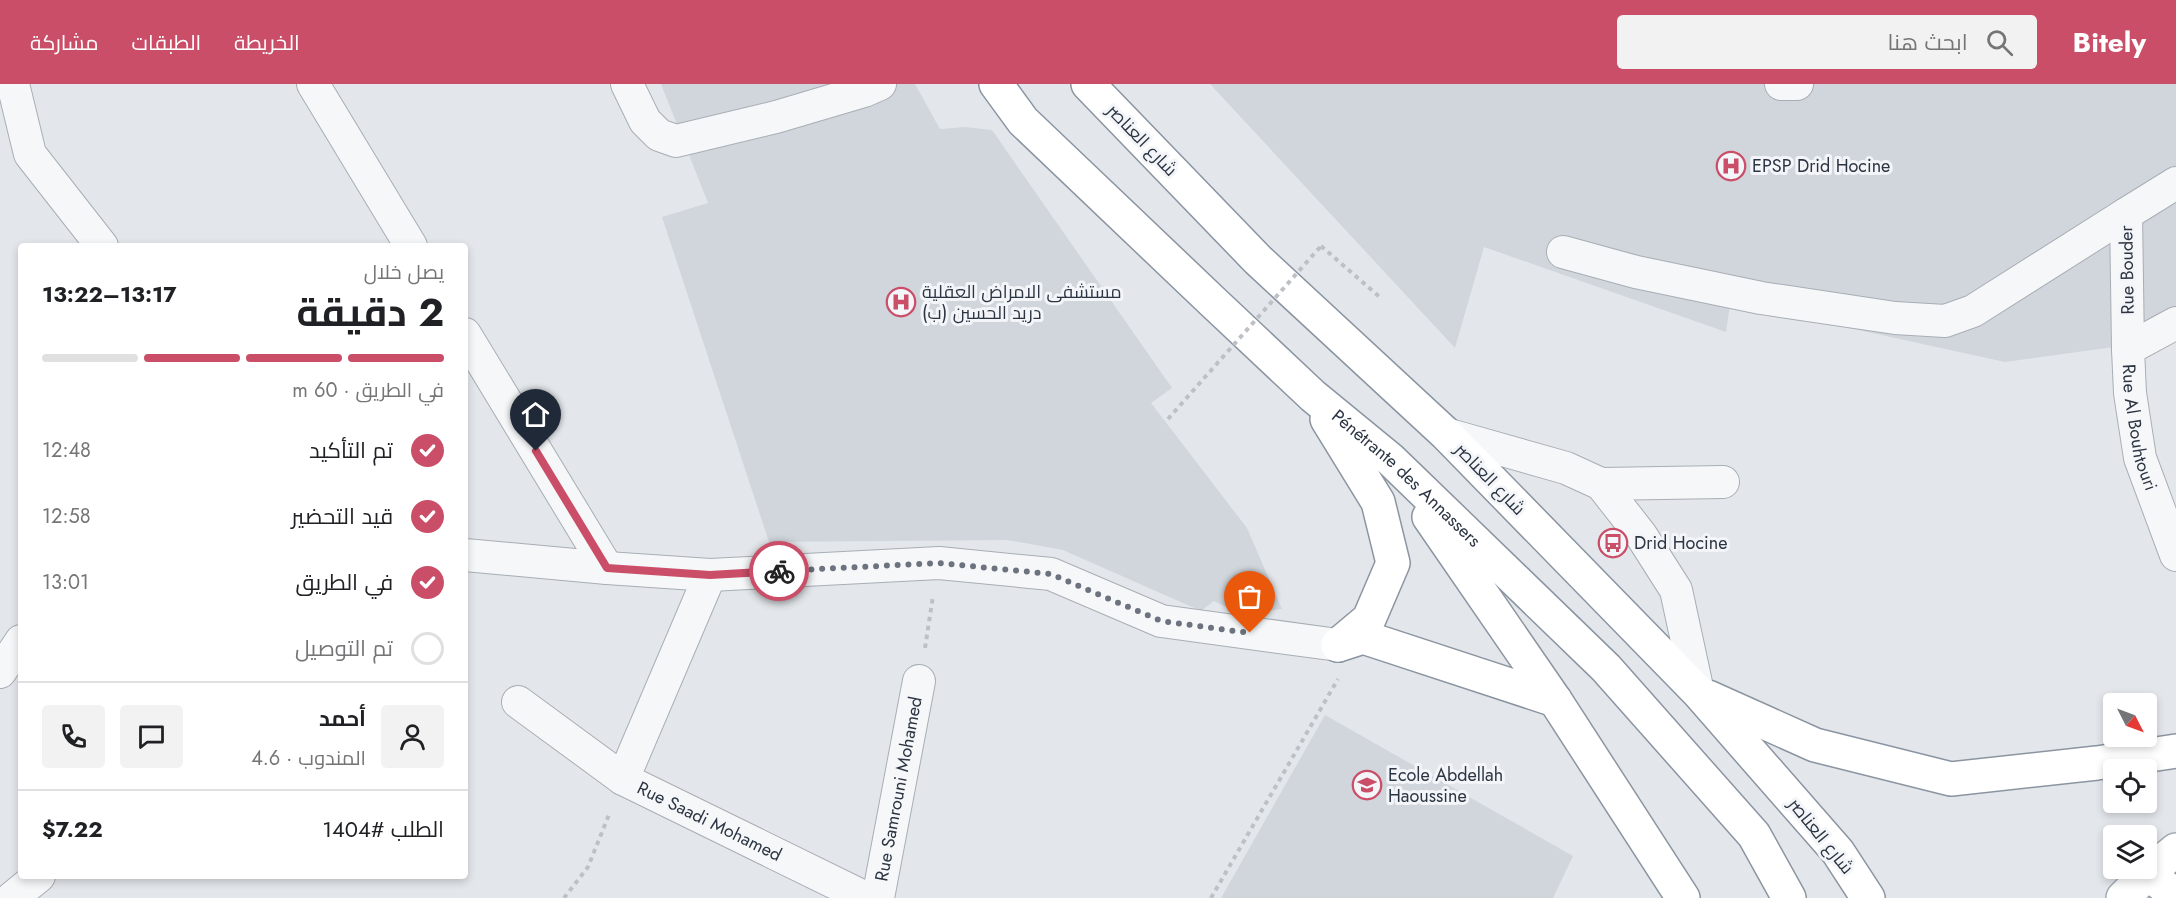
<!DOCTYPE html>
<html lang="ar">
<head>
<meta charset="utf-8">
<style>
  body { margin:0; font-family:Jost,Cairo,sans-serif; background:#f2f2f2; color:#202124; direction:rtl; height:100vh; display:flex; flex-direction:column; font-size:22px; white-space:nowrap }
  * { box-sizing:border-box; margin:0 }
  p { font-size:20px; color:#757577 }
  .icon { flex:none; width:33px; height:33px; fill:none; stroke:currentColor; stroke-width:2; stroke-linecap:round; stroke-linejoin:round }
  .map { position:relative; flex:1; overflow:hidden; direction:ltr }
  .details { position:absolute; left:18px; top:159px; width:450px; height:636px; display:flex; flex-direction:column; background:#fff; border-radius:6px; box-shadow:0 3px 9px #0003; direction:rtl }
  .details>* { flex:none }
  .needle { width:39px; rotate:132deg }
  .buttons { position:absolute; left:2103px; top:609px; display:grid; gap:12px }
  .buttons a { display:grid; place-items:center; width:54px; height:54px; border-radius:6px; background:#fff; box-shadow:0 3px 9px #0003; font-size:30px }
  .pin { position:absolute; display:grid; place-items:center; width:51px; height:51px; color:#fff; margin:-62px -26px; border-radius:50% 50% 50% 0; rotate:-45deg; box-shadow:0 0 6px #0007 }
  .pin .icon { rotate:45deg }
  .courier { position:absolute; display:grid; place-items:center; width:60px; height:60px; margin:-30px; border:4px solid #ca4e68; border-radius:50%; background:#fff; color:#222; box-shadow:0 2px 8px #0007 }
  .head em { font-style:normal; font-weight:700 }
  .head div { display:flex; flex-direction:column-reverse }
  .head { display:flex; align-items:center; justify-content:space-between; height:102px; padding:0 24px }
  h1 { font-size:39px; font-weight:700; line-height:45px }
  .bar { display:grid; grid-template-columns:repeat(4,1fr); gap:9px 6px; align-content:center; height:72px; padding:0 24px }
  .bar i { height:8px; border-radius:4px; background:#e0e0e0 }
  .bar .selected { background:#ca4e68 }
  .bar p { grid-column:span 4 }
  .line { display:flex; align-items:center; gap:15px; padding:0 24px; border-top:2px solid #e0e0e0 }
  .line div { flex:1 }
  .round { display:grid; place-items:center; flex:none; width:63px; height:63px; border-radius:6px; background:#f2f2f2 }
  ol { padding:0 24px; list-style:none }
  li { display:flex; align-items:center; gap:18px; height:66px }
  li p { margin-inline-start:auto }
  li .icon { padding:6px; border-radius:50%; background:#ca4e68; color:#fff; stroke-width:4 }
  li:last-child { color:#757577 }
  li i { width:33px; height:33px; border:3px solid #e0e0e0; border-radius:50% }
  header { display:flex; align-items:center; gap:36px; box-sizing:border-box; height:84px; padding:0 30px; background:#ca4e68; color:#fff }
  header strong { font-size:28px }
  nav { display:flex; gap:33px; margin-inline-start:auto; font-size:21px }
  .search { width:420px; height:54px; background:#f2f2f2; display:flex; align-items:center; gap:15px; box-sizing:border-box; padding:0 21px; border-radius:6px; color:#757577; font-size:22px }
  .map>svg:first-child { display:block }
  .built { fill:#d1d6dd }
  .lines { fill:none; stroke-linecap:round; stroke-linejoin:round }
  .street-casing { stroke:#a8aeb5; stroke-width:34 }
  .primary-casing { stroke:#a3acb6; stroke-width:36 }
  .highway-casing { stroke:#8b95a1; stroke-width:36 }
  .path { stroke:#bdc1c6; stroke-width:4; stroke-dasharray:4.5 4.5; stroke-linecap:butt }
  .street { stroke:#f6f7f9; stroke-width:32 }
  .primary { stroke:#fff; stroke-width:33 }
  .highway { stroke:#fff; stroke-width:33 }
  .path-bridge { stroke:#bdc1c6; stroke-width:4; stroke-dasharray:4.5 4.5; stroke-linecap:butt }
  .done { stroke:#6c737e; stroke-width:6; stroke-dasharray:0 10.8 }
  .route { stroke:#ca4e68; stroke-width:8 }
  .labels { text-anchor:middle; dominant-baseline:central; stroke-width:6; stroke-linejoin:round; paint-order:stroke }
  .street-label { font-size:18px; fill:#2c3543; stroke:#f3f5f8 }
  .poi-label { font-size:18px; fill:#2c3543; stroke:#f3f5f8; text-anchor:start }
</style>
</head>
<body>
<header>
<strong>Bitely</strong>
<div class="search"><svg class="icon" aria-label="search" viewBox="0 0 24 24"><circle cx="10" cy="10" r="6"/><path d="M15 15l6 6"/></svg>ابحث هنا</div>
<nav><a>الخريطة</a><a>الطبقات</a><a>مشاركة</a></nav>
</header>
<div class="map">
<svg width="2176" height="814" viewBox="0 0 2176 814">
  <rect width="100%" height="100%" fill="#e3e7eb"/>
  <path class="built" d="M661,0h254l25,45 25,-2 27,3 180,258 -21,15 96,125 35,81 -41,5 -27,-13 -13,10 -138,-61 -56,-10 -238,2 -107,-325 46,-14z
    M1210,0h966v226l-62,37 -109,15 -183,-40 -92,-17 -4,27 -242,-85 -29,101z
    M1325,631l248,141 -20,42h-332z"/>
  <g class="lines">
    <g class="street-casing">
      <g id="street">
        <path d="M13,0l17,70 72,92"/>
        <path d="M313,0l98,162"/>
        <path d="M627,0l18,37 14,14 17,6 100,-24 88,-26 16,-7"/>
        <path d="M1781,0h16"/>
        <path d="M1563,168l73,20 125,26 134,20 50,3 28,-10 153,-97"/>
        <path id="s1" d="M2176,239l-48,26 2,44 10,65 36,97"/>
        <path d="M465,250l142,234"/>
        <path d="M2128,265l-2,-135 50,-31"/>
        <path d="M1446,350l120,34 35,16 40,51 35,55 22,102"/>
        <path d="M1601,400l122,-2"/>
        <path d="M465,471l142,13 103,7 229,-12 112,11 110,47 177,24"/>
        <path id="s2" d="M710,491l-87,204 243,119"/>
        <path d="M0,588l21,-31"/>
        <path d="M518,618l105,77"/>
        <path d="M12,814l27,-22"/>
        <path id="s3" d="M878,814l41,-217"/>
      </g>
    </g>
    <g class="primary-casing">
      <path id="primary" d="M2123,814l25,-25 28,-23"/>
    </g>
    <g class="highway-casing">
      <g id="highway">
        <path id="s4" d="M996,0l27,37 189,180 101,95 78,64 215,208 148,167 35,63"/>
        <path d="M1088,0l170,176 188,174 252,258 140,160 30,46"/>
        <path d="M1327,335l51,83 15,61 -24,56 -31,26"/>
        <path d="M1429,433l126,183 128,198"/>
        <path d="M1338,561l25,-8 192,63"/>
        <path d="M1708,613l107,48 136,34 146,-16 79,-12"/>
        <path d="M2148,789l28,23"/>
      </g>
    </g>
    <path class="path" d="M1321,162l61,53
      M925,564l8,-52
      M564,814l24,-31 22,-55
      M1211,814l127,-219"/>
    <use href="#street" class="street"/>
    <use href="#primary" class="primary"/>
    <use href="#highway" class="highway"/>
    <path class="path-bridge" d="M1168,335l153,-173"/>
  </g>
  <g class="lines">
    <path class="done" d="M779,487l160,-8 112,11 110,47 89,12"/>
    <path class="route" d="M536,367l71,117 103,7 69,-4"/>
  </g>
  <defs>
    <g id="hospital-ring" transform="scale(1.5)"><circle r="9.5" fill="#f3f5f8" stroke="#ca4e68" stroke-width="1.5"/><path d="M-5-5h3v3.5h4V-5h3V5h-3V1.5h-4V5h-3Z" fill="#ca4e68"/></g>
    <g id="bus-ring" transform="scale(1.5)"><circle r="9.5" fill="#f3f5f8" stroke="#ca4e68" stroke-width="1.5"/><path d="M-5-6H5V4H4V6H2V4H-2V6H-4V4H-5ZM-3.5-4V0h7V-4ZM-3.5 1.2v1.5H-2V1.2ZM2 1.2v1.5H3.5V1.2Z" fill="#ca4e68"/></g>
    <g id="school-ring" transform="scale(1.5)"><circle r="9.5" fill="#f3f5f8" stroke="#ca4e68" stroke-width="1.5"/><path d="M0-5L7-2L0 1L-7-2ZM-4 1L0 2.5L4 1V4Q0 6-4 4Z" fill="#ca4e68"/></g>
  </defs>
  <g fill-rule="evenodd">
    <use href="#hospital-ring" x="1731" y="82"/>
    <use href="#hospital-ring" x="901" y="218"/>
    <use href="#bus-ring" x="1613" y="459"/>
    <use href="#school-ring" x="1367" y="701"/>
  </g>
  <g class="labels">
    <g class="street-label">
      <text transform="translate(1142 56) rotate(46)">شارع العناصر</text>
      <text transform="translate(2127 186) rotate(-91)">Rue Bouder</text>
      <text stroke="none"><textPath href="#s1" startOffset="134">Rue Al Bouhtouri</textPath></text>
      <text stroke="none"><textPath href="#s4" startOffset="570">Pénétrante des Annassers</textPath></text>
      <text transform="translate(1490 395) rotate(46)">شارع العناصر</text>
      <text stroke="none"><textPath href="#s3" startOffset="111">Rue Samrouni Mohamed</textPath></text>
      <text stroke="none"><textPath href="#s2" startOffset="318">Rue Saadi Mohamed</textPath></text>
      <text transform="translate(1821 752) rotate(51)">شارع العناصر</text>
    </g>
    <g class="poi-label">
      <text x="1752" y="82">EPSP Drid Hocine</text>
      <text x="922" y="208">مستشفى الامراض العقلية<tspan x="922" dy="21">دريد الحسين (ب)</tspan></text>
      <text x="1634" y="459">Drid Hocine</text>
      <text x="1388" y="691">Ecole Abdellah<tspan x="1388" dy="21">Haoussine</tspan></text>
    </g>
  </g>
</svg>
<div class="buttons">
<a><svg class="needle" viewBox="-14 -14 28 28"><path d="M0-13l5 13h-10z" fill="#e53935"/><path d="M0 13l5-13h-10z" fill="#757577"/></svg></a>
<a><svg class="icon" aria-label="locate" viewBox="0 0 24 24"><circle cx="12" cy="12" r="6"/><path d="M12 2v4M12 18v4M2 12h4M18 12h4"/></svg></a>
<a><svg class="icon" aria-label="layers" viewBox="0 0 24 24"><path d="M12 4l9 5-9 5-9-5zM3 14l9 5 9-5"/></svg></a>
</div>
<div class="pin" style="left:1250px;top:549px;background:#ea580c"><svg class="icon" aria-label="bag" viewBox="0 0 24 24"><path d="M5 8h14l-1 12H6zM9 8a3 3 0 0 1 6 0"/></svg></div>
<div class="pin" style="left:536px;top:367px;background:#1f2937"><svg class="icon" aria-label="home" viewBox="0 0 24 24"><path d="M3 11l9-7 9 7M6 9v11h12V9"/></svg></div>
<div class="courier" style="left:779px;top:487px"><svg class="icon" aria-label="bike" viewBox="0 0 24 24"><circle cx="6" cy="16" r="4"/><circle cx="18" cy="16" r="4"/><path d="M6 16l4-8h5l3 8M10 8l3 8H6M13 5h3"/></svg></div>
<section class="details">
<div class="head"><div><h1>2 دقيقة</h1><p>يصل خلال</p></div><em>13:17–13:22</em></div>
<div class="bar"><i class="selected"></i><i class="selected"></i><i class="selected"></i><i></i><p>في الطريق · 60 m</p></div>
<ol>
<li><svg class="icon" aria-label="check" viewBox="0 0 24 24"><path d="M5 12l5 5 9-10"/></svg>تم التأكيد<p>12:48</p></li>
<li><svg class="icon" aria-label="check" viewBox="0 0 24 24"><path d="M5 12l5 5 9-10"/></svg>قيد التحضير<p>12:58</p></li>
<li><svg class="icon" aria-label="check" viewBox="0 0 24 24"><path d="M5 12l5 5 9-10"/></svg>في الطريق<p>13:01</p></li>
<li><i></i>تم التوصيل</li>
</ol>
<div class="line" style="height:108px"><a class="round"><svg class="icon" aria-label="person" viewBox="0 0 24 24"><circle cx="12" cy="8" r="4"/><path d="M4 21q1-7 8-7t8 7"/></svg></a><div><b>أحمد</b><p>المندوب · 4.6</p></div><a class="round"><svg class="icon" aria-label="chat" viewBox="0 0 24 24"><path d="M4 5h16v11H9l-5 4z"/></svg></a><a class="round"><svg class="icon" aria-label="phone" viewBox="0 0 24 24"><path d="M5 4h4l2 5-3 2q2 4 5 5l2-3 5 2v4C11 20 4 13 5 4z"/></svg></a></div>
<div class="line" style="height:78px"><div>الطلب #1404</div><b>$7.22</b></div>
</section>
</div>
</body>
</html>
